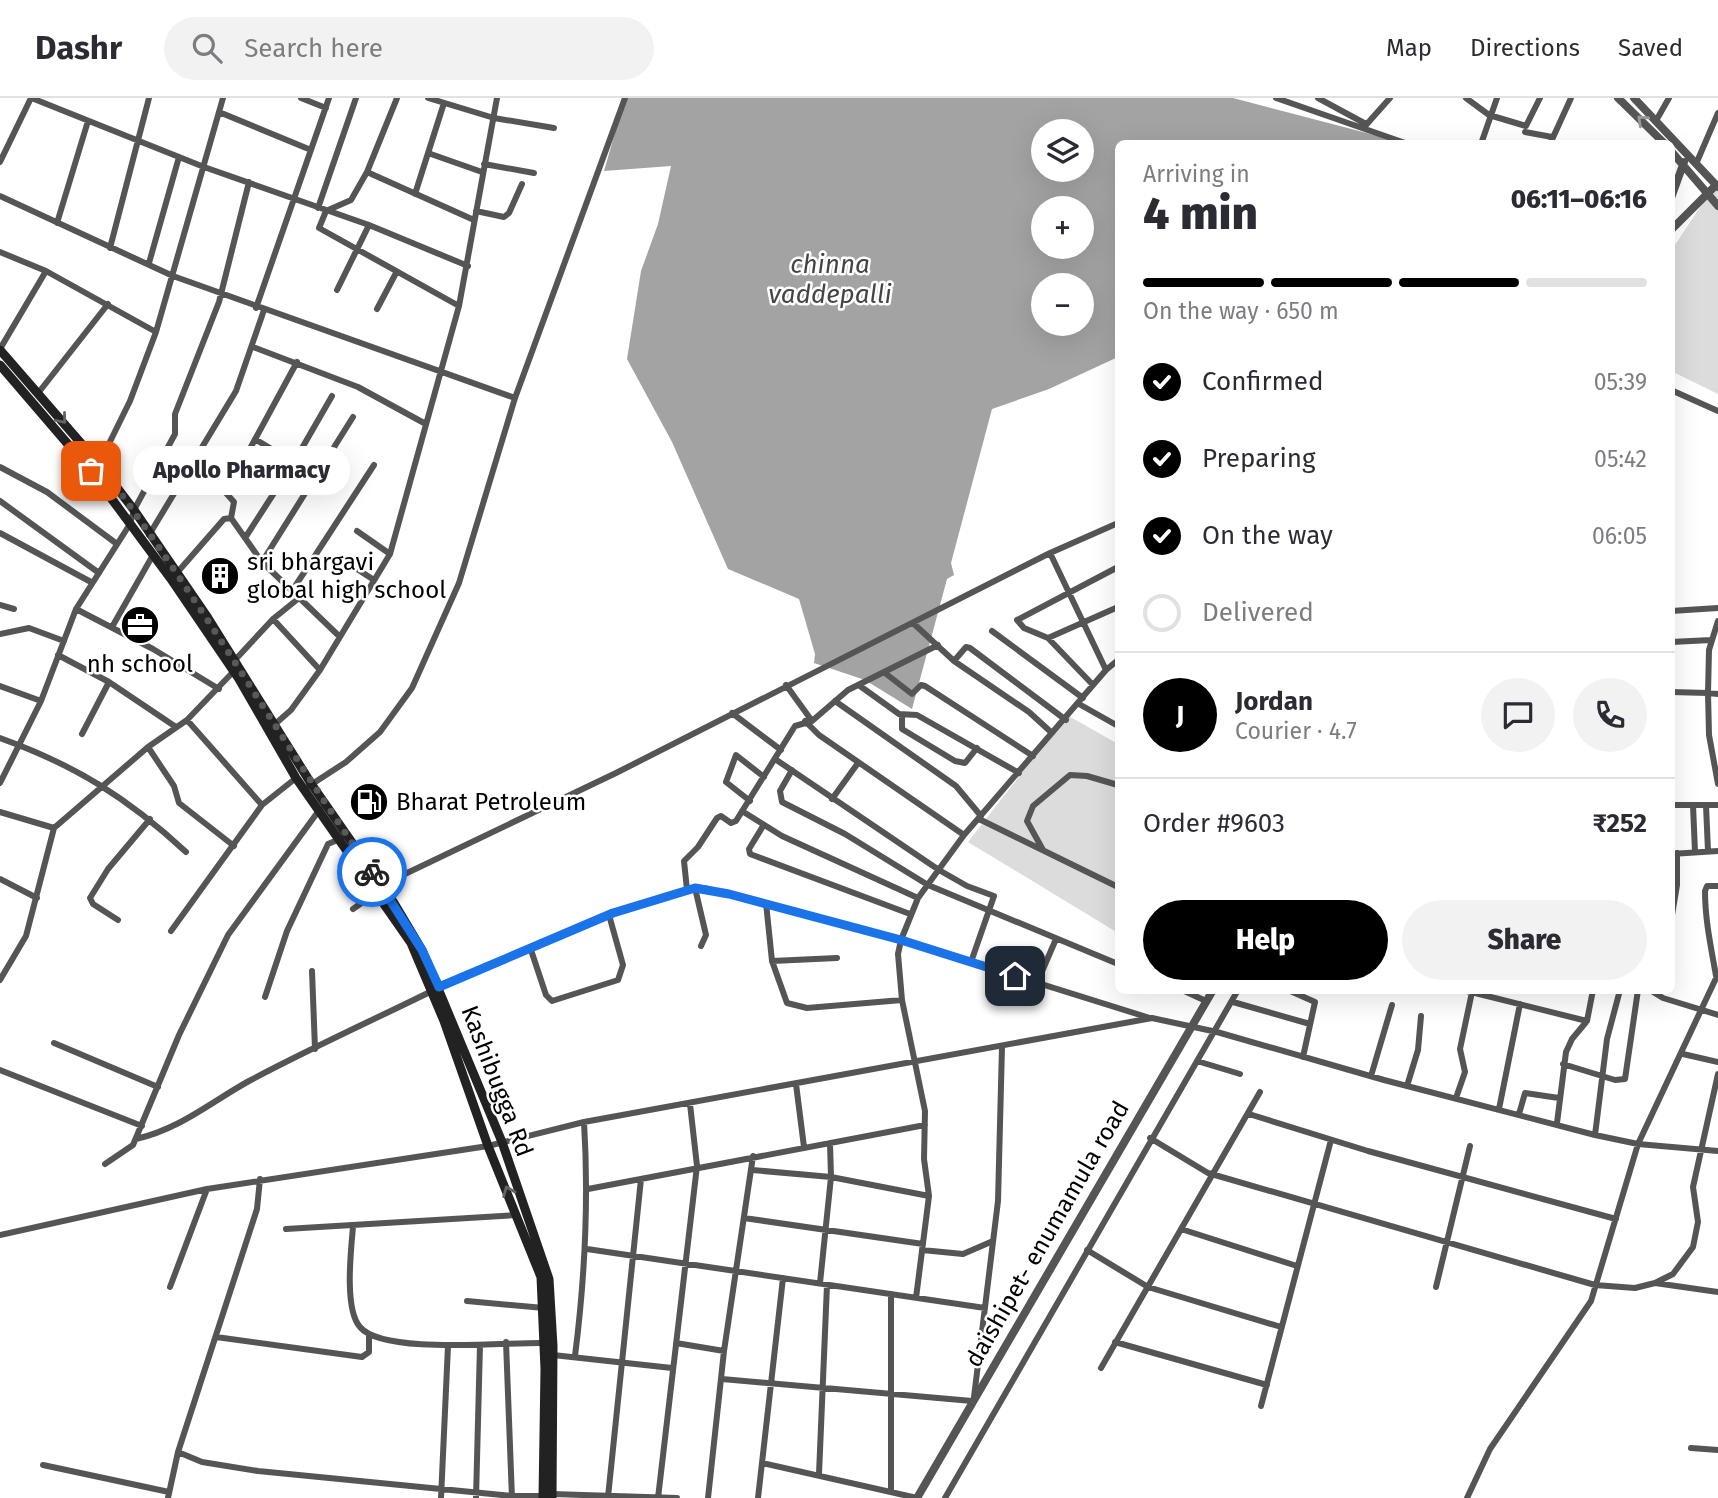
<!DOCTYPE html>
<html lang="en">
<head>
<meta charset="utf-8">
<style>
  body { margin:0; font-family:"Fira Sans",sans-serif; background:#f2f2f3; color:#2b2b33; height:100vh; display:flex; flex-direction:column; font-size:26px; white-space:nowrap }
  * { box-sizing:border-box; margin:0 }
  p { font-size:23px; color:#7c7c81 }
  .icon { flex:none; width:38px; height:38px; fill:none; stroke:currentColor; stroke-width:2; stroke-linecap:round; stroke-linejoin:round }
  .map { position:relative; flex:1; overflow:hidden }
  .drawer { position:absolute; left:1115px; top:42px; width:560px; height:854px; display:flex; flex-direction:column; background:#fff; border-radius:10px; box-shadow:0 7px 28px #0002 }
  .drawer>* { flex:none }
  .tools { position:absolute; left:1031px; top:21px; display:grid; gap:14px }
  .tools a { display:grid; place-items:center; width:63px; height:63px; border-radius:50%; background:#fff; box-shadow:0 7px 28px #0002; font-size:35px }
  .pin { position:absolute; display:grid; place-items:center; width:60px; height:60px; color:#fff; margin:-30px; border-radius:14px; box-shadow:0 4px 10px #0006 }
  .courier { position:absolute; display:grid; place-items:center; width:70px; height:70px; margin:-35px; border:5px solid #1a73e8; border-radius:50%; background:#fff; color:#222; box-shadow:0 2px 9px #0007 }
  .bubble { position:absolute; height:49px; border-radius:24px; background:#fff; box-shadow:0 7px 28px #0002; font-size:23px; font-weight:800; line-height:49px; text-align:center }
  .headline em { font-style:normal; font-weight:800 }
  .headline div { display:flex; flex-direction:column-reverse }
  .headline { display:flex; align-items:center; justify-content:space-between; height:119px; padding:0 28px }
  h1 { font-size:46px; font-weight:800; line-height:52px }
  .bar { display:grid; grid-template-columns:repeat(4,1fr); gap:10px 7px; align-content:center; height:84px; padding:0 28px }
  .bar i { height:9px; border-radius:5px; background:#e1e1e2 }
  .bar .selected { background:#000 }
  .bar p { grid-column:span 4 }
  .line { display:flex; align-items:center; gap:18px; padding:0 28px; border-top:2px solid #e1e1e2 }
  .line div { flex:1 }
  .round { display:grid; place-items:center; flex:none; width:74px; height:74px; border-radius:37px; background:#f2f2f3 }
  ol { padding:0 28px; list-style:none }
  li { display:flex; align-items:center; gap:21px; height:77px }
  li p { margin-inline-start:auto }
  li .icon { padding:7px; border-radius:50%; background:#000; color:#fff; stroke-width:4 }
  li:last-child { color:#7c7c81 }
  li i { width:38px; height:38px; border:4px solid #e1e1e2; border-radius:50% }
  .button { display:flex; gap:14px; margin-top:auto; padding:14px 28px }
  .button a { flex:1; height:80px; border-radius:42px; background:#000; color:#fff; font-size:28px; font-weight:800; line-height:80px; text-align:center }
  .button a+a { background:#f2f2f3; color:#2b2b33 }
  header { display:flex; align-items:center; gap:42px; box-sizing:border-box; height:98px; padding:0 35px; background:#fff; border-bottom:2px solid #e1e1e2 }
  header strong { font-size:33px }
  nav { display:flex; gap:38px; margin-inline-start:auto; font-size:24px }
  .search { width:490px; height:63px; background:#f2f2f3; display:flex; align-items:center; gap:18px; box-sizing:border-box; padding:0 24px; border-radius:38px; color:#7c7c81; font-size:26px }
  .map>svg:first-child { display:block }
  .green { fill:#dcdcdc }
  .water { fill:#a3a3a3; fill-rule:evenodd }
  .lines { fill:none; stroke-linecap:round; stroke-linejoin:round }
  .minor { stroke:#555; stroke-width:6 }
  .tertiary { stroke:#555; stroke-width:8 }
  .secondary { stroke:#222; stroke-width:9 }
  .oneway { stroke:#999 }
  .oneway2 { stroke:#646464 }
  .done { stroke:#595959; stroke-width:7; stroke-dasharray:0 12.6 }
  .route { stroke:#1a73e8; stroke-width:9 }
  .labels { text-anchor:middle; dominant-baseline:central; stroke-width:5; stroke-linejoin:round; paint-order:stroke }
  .poi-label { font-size:24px; fill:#000; stroke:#fff; text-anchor:start }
  .street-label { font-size:24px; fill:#000; stroke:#fff }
  .water-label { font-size:26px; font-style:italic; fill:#444; stroke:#fff }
</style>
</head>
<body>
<header>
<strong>Dashr</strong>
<div class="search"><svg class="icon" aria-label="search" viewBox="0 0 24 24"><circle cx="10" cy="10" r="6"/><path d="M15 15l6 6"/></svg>Search here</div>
<nav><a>Map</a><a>Directions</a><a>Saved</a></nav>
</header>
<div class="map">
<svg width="1718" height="1400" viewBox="0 0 1718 1400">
  <rect width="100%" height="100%" fill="#fff"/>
  <path class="green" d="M1714,88l4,5v203l-47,-23v-120z
    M1067,617l51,29v189l-150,-91z"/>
  <path class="water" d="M625,0h608l172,45 -287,1v213l-69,32 -57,20 -41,154 3,12 -7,4 -35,130 -47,-29 -51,-17 1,-9 -16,-55 -71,-30 -56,-127 -45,-83 14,-88 17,-47 13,-58 -67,5zM1043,33h39v39h-39zM1043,110h39v39h-39zM1043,187h39v39h-39z"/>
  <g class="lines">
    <path class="minor" d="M301,0l25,10
      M397,0l-30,74 -16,28 -25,11 -7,17 140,78
      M428,0l66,20 60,10
      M1276,0l132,46
      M1318,0l48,26
      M1466,0l23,17 37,11 14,-28
      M34,1l170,68 165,58 99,41
      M219,14l92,38
      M1657,21l12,-21
      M1366,27l24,-27
      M1525,34l27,5
      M1481,46l16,-46
      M1550,46l21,-46
      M428,55l54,19
      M0,64l31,-64
      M484,66l50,9
      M1696,66l22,-51
      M367,74l107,48
      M415,96l29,-91
      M0,98l173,80 342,122
      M318,110l38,-110
      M476,113l28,6 5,-4 13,-29
      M57,125l31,-102
      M110,150l39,-150
      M0,154l46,19 110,61
      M149,165l30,-106
      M337,192l32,-65
      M256,210l73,-210
      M377,211l19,-36
      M253,249l105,40 66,36
      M0,251l46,-78
      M1671,292l47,21
      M39,294l69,-88
      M255,341l61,37
      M194,359l40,45 -3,16 31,44 77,74
      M0,369l47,25 70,52
      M91,373l8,-7 31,-63 26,-69 67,-234
      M227,393l70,-129
      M0,403l99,72
      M357,433l33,23
      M0,435l91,49
      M149,437l87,-144 28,-81
      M245,440l49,-76 38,-66
      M1050,455l56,117
      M340,460l34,22
      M262,464l91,-145
      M1118,469l-101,53 7,8 24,10 70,-31
      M175,477l49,-56 7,-1
      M292,493l82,-126
      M0,507l14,4
      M76,511l77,40 66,40
      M1671,513l47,-3
      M273,521l47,51
      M1718,523l-9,29 -1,43 10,1
      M913,525l41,38 75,51 23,21
      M112,529l41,-72
      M992,533l91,67
      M0,536l29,-6 35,13
      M1048,540l45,47
      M1671,544l40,-2
      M58,557l51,27 67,45
      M234,563l39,-42 26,-21
      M954,563l12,-14 4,1 96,72
      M885,575l27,21 9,-9 4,1 108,70
      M786,587l26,36
      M0,588l41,15
      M860,588l39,28 18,1 102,58
      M1671,594l37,1 1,42 9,49
      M835,603l121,85 25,30
      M1079,606l39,22
      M732,615l49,37
      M902,617v14l53,32 10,2 12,-15
      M187,622l75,85
      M805,623l14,14 145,100
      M274,627l17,-15 29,-40 70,-116 69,-248 38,-208
      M82,636l27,-52
      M0,640c75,27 128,60 186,114
      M148,649l26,39 5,17 55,43
      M775,661l164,111 28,16 27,10 -23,66
      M792,672l-12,21 2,11 63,32 83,51 190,79
      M0,685l41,-82 35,-92 54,-85 4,-14 41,-76v-20l44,-112 30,-120
      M309,688l37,-24 34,-30 32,-44 47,-105 56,-185 110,-300
      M832,701l26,-36
      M750,703l-24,-19 10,-27 28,22
      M1671,707h47
      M1693,707l2,47
      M1706,707l2,46
      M742,713l40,25 136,62
      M0,714l54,16
      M979,721l139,68
      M763,728l-14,23 1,5 160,60
      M1043,752l-16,-29 6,-15 37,-31 17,1 31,9
      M1671,756l47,-3
      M0,781l37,19
      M382,787l234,-112 434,-220 68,-30
      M695,790l11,47 -5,11
      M687,792l-3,-29 14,-14 19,-29 4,-2 10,7 5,-2 59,-95 17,-5 36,-31 90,-45
      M766,805l6,58 15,42 20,5 95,-8
      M353,811l24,-17
      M118,822l-25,-16 -3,-6 18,-29 42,-50
      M1671,823l6,-36v-32
      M171,833l91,-126 34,-27
      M530,849l16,48 6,6 66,-21 5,-15 -14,-50
      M772,863l65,-3
      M312,873l3,78
      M1716,878c-5,-29 -11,-56 -11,-85l2,-5h11
      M0,882l26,-44 28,-108 94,-81 39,-27 47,-49
      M1037,885l19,-44
      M439,889l174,-74 82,-25h9l197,52 249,78
      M1182,892l24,11
      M1288,892l27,12 -12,55
      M1463,892l124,31
      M1650,892l13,8 55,17
      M265,899l22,-66 41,-87 14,-6
      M1233,904l77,22
      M54,945l104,44
      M1683,956l35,8
      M1197,963l43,13
      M1563,966l52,16 10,-1 13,-89
      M0,972l142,56
      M1371,978l21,-71
      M796,986l8,63
      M1407,988l11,-36 3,-34
      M1456,1000l9,-26 -5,-23 12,-57
      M1499,1011l21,-105
      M1249,1016l119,37 248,68
      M1519,1016l6,-21 34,5
      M1557,1025l9,-71 6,-13 15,-18 6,-31
      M1595,1037l12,-96 13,-49
      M1150,1040l58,35 387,112 40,3 20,-5 18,-9 20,-27 5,-25 -5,-35 25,-113
      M136,1041c44,-10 75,-37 113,-58 60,-32 122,-60 183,-90
      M105,1066l28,-19 46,-110 49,-100 92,-126
      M752,1072l79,7 98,19 -13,102
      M588,1091l337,-64
      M929,1098l-5,-37 1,-48 -23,-111 -4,-46 3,-14 17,-42 46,-63 142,-165 12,-10
      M744,1120l179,26
      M353,1129c-2,23 -9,82 7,100 23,28 147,15 184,16
      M286,1131l231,-14
      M1181,1131l116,37
      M0,1137l207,-46 281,-43 96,-24 568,-104 65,14 167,48 211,55 43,9 80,7
      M587,1151l398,59
      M922,1152l41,4 30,-13
      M1087,1152l61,37 133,40
      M820,1185l11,-106 -1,-34
      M1655,1185l63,9
      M170,1189l37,-98
      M1436,1189l34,-141
      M467,1203l77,7
      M216,1239l146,20 7,-5v-18
      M506,1244l6,156
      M1115,1244l152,43
      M676,1245l48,8
      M553,1257l119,13
      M575,1258c10,-79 14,-154 9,-234
      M1101,1270l159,-276
      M722,1281l250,22
      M974,1299l24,-196 4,-154
      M1261,1308l70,-266
      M1691,1350l27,2
      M178,1354l24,10 56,9 254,25h31
      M762,1365l155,35
      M43,1367l126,27
      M819,1376l8,-189
      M891,1393v-197
      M552,1396l125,4
      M608,1399l33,-318
      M168,1400l10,-46 79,-243 3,-30
      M441,1400l7,-152
      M476,1400l4,-153
      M658,1400l39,-332 -7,-62
      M708,1400l16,-147 29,-195
      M758,1400l25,-220
      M945,1400l293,-508
      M1467,1400l23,-49 101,-148 47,-157 80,-170"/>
    <path class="tertiary" d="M1618,0l47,46
      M1634,0l84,89
      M1671,53l47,55
      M1671,100l13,-36
      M1671,132l45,-45
      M917,1400l296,-508"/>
    <path class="secondary" d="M0,252l99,114 35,46 72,105 106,170 82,118 28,47 80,192 47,137 4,67 -1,152
      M0,267l91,106 80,108 68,100 57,99 115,165 33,78 44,125 53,131 4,92 -2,129"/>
  </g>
  <defs><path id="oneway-chevron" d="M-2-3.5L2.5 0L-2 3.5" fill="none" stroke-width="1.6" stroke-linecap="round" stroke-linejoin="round" transform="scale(1.75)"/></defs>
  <use class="oneway" href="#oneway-chevron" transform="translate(1642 22) rotate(-137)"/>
  <g class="oneway2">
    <use href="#oneway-chevron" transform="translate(62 321) rotate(50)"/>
    <use href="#oneway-chevron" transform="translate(508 1093) rotate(-112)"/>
  </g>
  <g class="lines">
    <path class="done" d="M91,373l8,-7c99,131 180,274 273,408"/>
    <path class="route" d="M372,774l50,78 17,37 174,-74 82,-25 34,6 172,46 114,36"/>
  </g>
  <defs>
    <g id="building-disc" transform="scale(2.0125)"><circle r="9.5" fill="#000" stroke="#fff"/><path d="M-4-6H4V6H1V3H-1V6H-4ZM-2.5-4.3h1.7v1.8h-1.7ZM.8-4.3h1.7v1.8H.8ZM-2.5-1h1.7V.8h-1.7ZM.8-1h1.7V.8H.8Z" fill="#fff"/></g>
    <g id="office-disc" transform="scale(2.0125)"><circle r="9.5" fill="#000" stroke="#fff"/><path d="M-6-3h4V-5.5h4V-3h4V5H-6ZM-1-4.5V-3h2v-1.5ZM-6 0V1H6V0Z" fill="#fff"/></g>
    <g id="fuel-disc" transform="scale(2.0125)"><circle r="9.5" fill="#000" stroke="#fff"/><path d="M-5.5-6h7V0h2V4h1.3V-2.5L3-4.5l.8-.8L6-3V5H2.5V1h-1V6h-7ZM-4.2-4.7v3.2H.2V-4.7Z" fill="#fff"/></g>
  </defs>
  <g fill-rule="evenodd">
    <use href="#building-disc" x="220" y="478"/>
    <use href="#office-disc" x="140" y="527"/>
    <use href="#fuel-disc" x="369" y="704"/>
  </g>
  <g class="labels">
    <g class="poi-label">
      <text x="247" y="464">sri bhargavi<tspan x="247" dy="28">global high school</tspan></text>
      <text x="140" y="566" text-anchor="middle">nh school</text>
      <text x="396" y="704">Bharat Petroleum</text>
    </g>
    <g class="street-label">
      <text transform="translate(497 983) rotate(69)">Kashibugga Rd</text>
      <text transform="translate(1047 1136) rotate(-60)">daishipet- enumamula road</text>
    </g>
    <g class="water-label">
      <text x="830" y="166">chinna<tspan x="830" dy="30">vaddepalli</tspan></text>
    </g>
  </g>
</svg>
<div class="tools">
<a><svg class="icon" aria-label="layers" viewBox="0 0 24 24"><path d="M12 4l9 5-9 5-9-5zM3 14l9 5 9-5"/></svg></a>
<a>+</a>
<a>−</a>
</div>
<div class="pin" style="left:91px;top:373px;background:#ea580c"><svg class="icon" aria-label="bag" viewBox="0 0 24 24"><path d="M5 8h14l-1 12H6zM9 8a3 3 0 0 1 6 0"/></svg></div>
<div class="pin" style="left:1015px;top:878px;background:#1f2937"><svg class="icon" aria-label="home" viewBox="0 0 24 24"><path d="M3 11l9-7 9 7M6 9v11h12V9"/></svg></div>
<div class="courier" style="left:372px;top:774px"><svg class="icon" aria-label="bike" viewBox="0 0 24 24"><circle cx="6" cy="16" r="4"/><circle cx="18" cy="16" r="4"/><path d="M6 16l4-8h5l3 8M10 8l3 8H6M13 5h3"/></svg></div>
<div class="bubble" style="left:133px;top:348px;width:217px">Apollo Pharmacy</div>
<section class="drawer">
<div class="headline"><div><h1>4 min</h1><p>Arriving in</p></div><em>06:11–06:16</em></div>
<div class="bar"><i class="selected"></i><i class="selected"></i><i class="selected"></i><i></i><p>On the way · 650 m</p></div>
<ol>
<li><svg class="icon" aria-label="check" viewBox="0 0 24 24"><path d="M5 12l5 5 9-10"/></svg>Confirmed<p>05:39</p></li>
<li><svg class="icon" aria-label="check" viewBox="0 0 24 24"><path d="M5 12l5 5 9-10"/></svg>Preparing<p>05:42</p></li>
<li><svg class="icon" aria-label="check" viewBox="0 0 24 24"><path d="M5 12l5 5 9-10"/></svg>On the way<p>06:05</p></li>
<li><i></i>Delivered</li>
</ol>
<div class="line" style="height:126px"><b class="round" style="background:#000;color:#fff">J</b><div><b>Jordan</b><p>Courier · 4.7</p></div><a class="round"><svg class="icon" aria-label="chat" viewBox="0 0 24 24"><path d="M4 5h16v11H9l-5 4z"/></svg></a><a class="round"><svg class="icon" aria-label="phone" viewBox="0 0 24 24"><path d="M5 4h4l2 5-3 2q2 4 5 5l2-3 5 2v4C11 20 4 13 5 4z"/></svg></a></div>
<div class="line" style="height:91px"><div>Order #9603</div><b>₹252</b></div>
<div class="button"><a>Help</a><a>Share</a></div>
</section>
</div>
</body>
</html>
